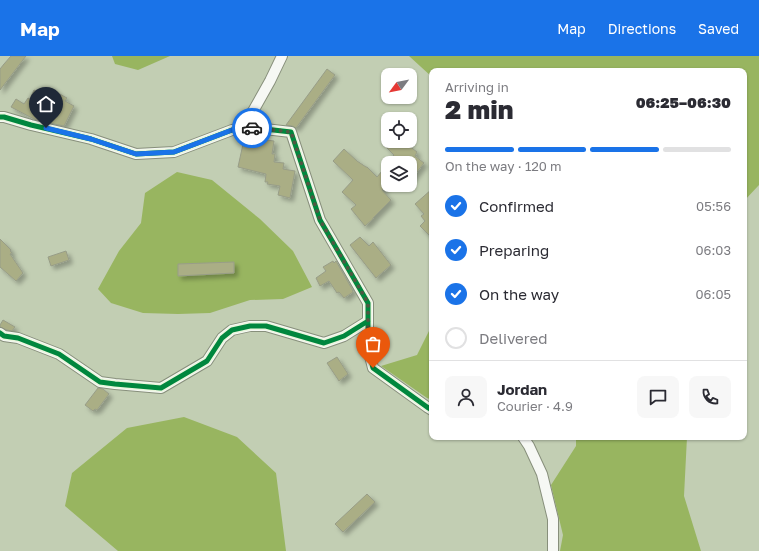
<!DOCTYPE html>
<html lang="en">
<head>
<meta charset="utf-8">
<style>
  body { margin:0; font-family:"Golos Text",sans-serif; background:#f7f7f7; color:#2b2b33; height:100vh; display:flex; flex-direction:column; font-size:15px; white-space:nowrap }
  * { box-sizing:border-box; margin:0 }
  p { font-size:13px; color:#7c7c81 }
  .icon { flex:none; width:22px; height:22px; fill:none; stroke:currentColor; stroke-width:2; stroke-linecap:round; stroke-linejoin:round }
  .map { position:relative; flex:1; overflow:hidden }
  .side { position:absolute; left:429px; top:12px; width:318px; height:372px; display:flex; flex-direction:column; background:#fff; border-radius:8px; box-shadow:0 1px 3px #0004 }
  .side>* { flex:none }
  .needle { width:26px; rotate:238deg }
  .tools { position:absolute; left:381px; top:12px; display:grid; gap:8px }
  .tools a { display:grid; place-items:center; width:36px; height:36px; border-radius:8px; background:#fff; box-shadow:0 1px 3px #0004; font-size:20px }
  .pin { position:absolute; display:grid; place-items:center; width:34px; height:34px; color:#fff; margin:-41px -17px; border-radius:50% 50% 50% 0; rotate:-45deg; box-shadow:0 0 4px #0007 }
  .pin .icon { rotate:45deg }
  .courier { position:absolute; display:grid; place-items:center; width:40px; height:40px; margin:-20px; border:3px solid #1a73e8; border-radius:50%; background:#fff; color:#222; box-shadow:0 1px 5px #0007 }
  .summary em { font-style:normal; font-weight:800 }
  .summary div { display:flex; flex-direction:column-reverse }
  .summary { display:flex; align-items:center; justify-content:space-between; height:68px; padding:0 16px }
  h1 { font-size:26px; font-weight:800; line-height:30px }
  .bar { display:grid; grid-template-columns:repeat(4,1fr); gap:6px 4px; align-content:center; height:48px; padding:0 16px }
  .bar i { height:5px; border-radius:3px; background:#e1e1e2 }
  .bar .active { background:#1a73e8 }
  .bar p { grid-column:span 4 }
  .line { display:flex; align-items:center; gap:10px; padding:0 16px; border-top:1px solid #e1e1e2 }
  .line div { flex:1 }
  .round { display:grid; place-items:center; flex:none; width:42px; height:42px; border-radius:8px; background:#f7f7f7 }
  ol { padding:0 16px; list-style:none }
  li { display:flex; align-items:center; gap:12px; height:44px }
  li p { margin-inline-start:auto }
  li .icon { padding:4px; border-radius:50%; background:#1a73e8; color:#fff; stroke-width:4 }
  li:last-child { color:#7c7c81 }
  li i { width:22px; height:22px; border:2px solid #e1e1e2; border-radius:50% }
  header { display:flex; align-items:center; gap:24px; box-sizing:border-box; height:56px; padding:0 20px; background:#1a73e8; color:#fff }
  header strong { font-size:19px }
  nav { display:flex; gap:22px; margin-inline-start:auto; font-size:14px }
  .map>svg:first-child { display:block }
  .forest { fill:#98b560 }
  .building { fill:#aaae85; stroke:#989d88; filter:url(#shadow) }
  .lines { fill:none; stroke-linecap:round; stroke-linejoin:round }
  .minor-casing { stroke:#878f7b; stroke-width:12 }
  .minor { stroke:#f6f8f4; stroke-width:10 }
  .cycleway-casing { stroke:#eaf6dd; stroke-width:8 }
  .cycleway { stroke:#00873e; stroke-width:5 }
  .done { stroke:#4f5843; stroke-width:4; stroke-dasharray:0 7.2 }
  .route { stroke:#1a73e8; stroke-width:5 }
</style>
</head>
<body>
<header>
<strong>Map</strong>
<nav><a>Map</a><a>Directions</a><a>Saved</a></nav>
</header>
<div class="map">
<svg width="759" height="495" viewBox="0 0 759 495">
  <defs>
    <filter id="shadow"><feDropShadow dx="3.5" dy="3.5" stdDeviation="2" flood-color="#0004"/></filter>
  </defs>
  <rect width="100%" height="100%" fill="#c2ceb3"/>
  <path class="forest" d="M112,0h58l-32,14 -23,-6z
    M409,0h350v129l-15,16v-130h-312v6z
    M177,116l35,8 48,39 33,32 19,36 -29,12 -33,1 -40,13 -32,1 -35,-1 -32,-10 -13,-14 21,-38 22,-28 4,-30z
    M432,269v75l-5,-2 -46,-32 36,-11z
    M184,361l53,20 39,36 10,78h-168l-53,-45 7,-33 55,-45z
    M576,381h111l-3,59 17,55h-141l3,-16 -12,-50 25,-39z"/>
  <path class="building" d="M11,0h15l-26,34v-21l4,-5z
    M327,13l8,6 -39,53 -4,-2 -6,-1z
    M34,34l18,9 4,-7 11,6 -2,3 9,5 -10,20 -19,-4 -4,-2 -1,1 -6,-2 -23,-12 5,-8 8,5 4,-6 2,1z
    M245,79h14v4l15,2 -2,13h3l-1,8 10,1 -1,6 12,2 -5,27 -12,-3 2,-9 -13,-2 1,-2h-3l1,-8 -28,-7z
    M389,85h14l14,11 -2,4 9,7 -14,18v-18h-13l-6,-5 3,-3 -9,-9z
    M344,93l13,12 9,6h1l10,10 11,-13v20l-6,6 9,10 -18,18v1l-8,7 -14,-17 5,-4 -14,-13 11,-12 -20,-19z
    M432,133v49l-12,-12 5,-5 -4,-5 3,-2 -9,-10z
    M360,181l9,9 4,-4 18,23 -15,13 -26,-33z
    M0,183l11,11 -1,1 2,2 -2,1 13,19 -7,8 -16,-14z
    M66,195l3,9 -18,6 -3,-9z
    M333,205l1,2 2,-2 16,28 1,3 -9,6 -5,-6 -2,1 -8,-12 -9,5 -4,-8 10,-7 -3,-4z
    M234,206v11l-56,3v-12z
    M3,264l12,7 -3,4 -5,-1 -7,-3v-2z
    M337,301l11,17 -9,7 -12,-18z
    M98,332l5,1 6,5 -12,16 -2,-1 -2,2 -8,-6z
    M367,438l8,8 -32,30 -8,-8z"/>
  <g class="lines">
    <g class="minor-casing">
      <path id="minor" d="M0,61h4l27,8 60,14 45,15 38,-2 58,-22 24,-2 35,4 29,88 48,83v45l5,20 54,39 5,3
        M243,73l27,-48 12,-25
        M0,277l4,3 14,2 41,16 41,28 15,2 46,4 46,-27 15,-23 10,-8 18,-4h16l58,17 20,-7 24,-15
        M523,381l6,9 13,28 11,45v32"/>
    </g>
    <use href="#minor" class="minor"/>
    <g class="cycleway-casing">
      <path id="cycleway" d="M0,61h4l27,8 60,14 45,15 38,-2 58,-22 24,-2 35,4 29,88 48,83v45l5,20 54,39 5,3
        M0,277l4,3 14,2 41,16 41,28 15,2 46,4 46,-27 15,-23 10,-8 18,-4h16l58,17 20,-7 24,-15"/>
    </g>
    <use href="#cycleway" class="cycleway"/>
  </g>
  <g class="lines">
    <path class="done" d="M252,72h4l35,4 29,88 48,83v45l5,20"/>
    <path class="route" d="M46,72l45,11 45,15 38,-2 58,-22 20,-2"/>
  </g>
</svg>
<div class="tools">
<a><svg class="needle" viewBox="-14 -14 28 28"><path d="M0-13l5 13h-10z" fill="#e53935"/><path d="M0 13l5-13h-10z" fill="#7c7c81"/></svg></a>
<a><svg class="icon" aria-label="locate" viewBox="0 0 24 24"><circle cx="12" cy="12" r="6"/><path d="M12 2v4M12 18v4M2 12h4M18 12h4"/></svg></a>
<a><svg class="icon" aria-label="layers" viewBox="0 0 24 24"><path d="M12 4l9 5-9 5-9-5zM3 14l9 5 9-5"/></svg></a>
</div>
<div class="pin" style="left:373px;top:312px;background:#ea580c"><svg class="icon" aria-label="bag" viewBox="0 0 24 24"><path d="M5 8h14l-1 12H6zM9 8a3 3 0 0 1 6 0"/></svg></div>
<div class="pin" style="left:46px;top:72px;background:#1f2937"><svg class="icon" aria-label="home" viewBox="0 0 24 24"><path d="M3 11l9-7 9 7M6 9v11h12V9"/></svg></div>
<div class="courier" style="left:252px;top:72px"><svg class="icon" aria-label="car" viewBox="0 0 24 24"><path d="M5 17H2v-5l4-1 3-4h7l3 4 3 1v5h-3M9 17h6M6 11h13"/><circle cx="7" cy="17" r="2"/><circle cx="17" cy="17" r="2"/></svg></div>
<section class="side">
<div class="summary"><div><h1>2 min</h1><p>Arriving in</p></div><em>06:25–06:30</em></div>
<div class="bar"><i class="active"></i><i class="active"></i><i class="active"></i><i></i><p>On the way · 120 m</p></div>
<ol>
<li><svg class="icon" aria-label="check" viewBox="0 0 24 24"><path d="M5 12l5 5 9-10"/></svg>Confirmed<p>05:56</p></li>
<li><svg class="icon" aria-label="check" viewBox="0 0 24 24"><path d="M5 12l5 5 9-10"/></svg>Preparing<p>06:03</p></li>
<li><svg class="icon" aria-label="check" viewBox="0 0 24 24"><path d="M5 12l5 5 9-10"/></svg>On the way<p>06:05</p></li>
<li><i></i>Delivered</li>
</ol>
<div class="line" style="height:72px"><a class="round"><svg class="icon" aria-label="person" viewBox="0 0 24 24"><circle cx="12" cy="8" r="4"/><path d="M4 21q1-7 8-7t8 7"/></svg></a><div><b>Jordan</b><p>Courier · 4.9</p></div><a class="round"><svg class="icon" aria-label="chat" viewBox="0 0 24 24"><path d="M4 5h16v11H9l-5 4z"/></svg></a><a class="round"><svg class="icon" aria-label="phone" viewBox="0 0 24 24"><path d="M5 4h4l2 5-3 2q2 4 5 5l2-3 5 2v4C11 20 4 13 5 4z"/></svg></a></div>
</section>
</div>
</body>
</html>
